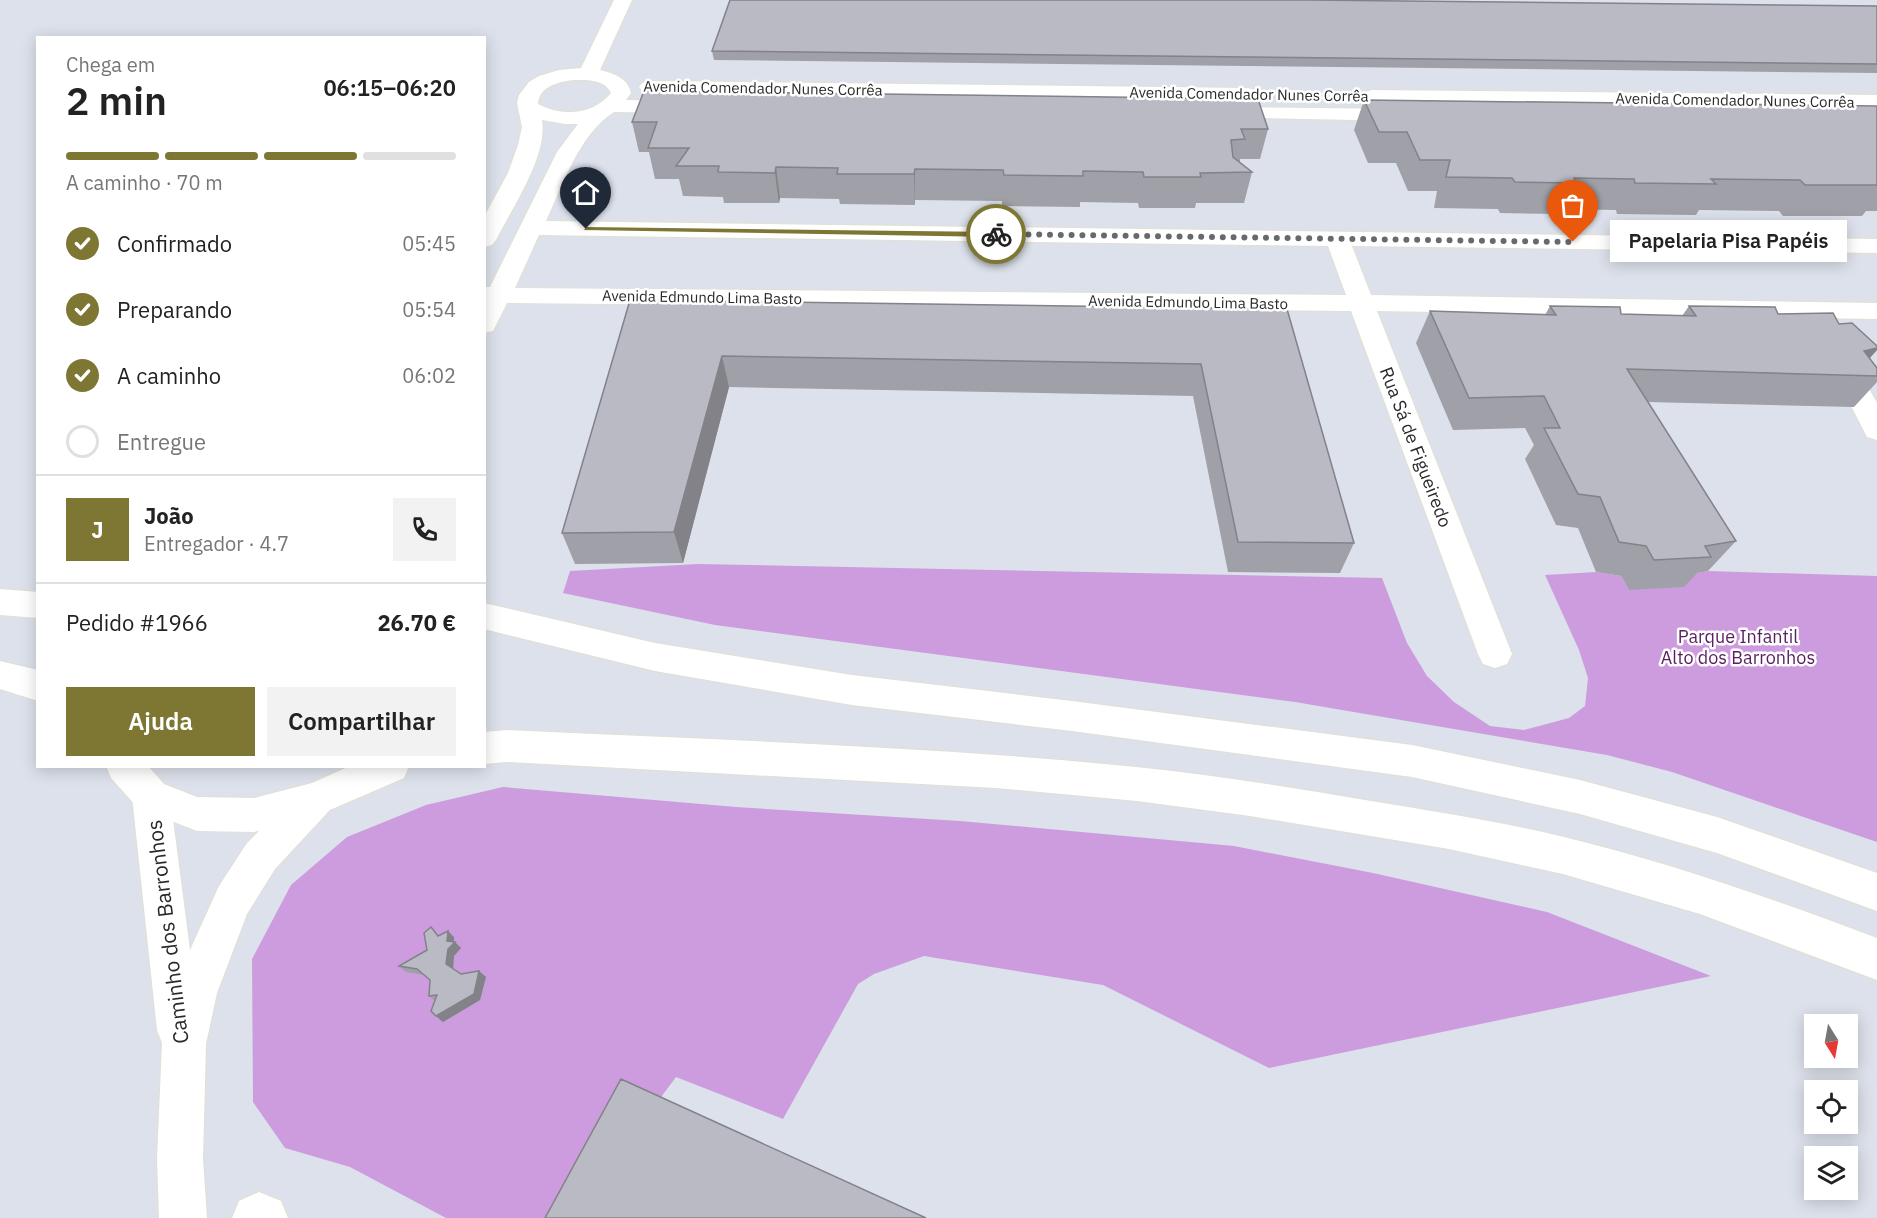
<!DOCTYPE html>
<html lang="pt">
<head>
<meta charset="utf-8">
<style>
  body { margin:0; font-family:"IBM Plex Sans",sans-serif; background:#f2f2f2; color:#222; height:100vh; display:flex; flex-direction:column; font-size:22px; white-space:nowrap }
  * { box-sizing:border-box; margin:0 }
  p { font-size:20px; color:#767676 }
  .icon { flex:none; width:33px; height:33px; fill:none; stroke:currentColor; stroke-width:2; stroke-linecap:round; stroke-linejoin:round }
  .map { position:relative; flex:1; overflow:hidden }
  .details { position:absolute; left:36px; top:36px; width:450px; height:732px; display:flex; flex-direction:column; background:#fff; border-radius:0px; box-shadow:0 3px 15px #0003 }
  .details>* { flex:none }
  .needle { width:39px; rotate:169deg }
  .fabs { position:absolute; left:1804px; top:1014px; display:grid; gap:12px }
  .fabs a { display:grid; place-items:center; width:54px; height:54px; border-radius:0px; background:#fff; box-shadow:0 3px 15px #0003; font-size:30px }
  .pin { position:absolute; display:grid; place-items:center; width:51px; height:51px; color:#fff; margin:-62px -26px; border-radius:50% 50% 50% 0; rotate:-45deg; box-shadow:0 0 6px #0007 }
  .pin .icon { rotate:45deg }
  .courier { position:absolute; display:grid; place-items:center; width:60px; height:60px; margin:-30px; border:4px solid #7d7733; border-radius:50%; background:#fff; color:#222; box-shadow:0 2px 8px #0007 }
  .bubble { position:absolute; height:42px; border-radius:0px; background:#fff; box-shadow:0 3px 15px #0003; font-size:20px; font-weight:600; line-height:42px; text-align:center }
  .headline em { font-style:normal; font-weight:600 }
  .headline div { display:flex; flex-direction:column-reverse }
  .headline { display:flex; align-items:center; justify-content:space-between; height:102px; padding:0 30px }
  h1 { font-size:39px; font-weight:600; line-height:45px }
  .bar { display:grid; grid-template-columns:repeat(4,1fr); gap:9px 6px; align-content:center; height:72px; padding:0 30px }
  .bar i { height:8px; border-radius:4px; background:#e0e0e0 }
  .bar .current { background:#7d7733 }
  .bar p { grid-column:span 4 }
  .line { display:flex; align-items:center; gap:15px; padding:0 30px; border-top:2px solid #e0e0e0 }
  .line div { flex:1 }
  .round { display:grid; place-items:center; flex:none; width:63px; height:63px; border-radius:0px; background:#f2f2f2 }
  ol { padding:0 30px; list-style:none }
  li { display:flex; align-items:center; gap:18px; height:66px }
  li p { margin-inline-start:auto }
  li .icon { padding:6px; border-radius:50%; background:#7d7733; color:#fff; stroke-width:4 }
  li:last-child { color:#767676 }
  li i { width:33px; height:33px; border:3px solid #e0e0e0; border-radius:50% }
  .cta { display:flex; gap:12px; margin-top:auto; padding:12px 30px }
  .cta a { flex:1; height:69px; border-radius:0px; background:#7d7733; color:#fff; font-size:24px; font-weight:600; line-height:69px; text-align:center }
  .cta a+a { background:#f2f2f2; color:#222 }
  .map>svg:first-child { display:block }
  .green { fill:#cd9cde }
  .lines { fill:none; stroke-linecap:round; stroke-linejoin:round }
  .minor-casing { stroke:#e1e0d1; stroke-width:2 }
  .tertiary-casing { stroke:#e1e0d1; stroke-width:2 }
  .minor { fill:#fff; fill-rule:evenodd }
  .tertiary { fill:#fff; fill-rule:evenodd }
  .wall { fill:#9fa0a8 }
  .shaded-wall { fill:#828288 }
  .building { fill:#b9bac3; stroke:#828288; stroke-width:1.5 }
  .route { fill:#7d7733 }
  .done { stroke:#68696d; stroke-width:6; stroke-dasharray:0 10.8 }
  .labels { text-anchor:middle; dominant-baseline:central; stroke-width:5; stroke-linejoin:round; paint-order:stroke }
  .far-street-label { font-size:15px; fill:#292929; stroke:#fff }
  .street-label { font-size:18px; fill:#292929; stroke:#fff }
  .park-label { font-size:18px; fill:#591f61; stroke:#fff }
  .near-street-label { font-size:21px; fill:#292929; stroke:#fff }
</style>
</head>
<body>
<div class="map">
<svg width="1877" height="1218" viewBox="0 0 1877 1218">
  <rect width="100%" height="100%" fill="#dce1eb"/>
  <path class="green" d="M698,564l684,14 25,65 20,33 27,26 36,24 34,4 45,-12 16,-12 3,-28 -9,-28 -34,-75 51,-3 25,4 8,14 49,-14 30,-5 169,5v266l-205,-70 -65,-17 -312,-53 -580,-77 -152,-32 7,-22z
    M503,787l233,20 224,14 274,25 139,27 174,39 164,64 -442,92 -166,-83 -179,-29 -50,18 -16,10 -75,135 -107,-42 -105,141h-125l-96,-51 -65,-19 -32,-46 -1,-143 39,-74 56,-48 79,-32z"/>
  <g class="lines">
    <g class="minor-casing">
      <path id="minor" d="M614,0h18l-32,70c13,3 28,8 31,23l-5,7 57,1 7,2 3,4 -3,4 -7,2 -69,-1c-35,22 -51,73 -68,109l1331,18v14l-525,-7 19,49 506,8v16l-500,-8 135,343 -5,10 -12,4 -12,-4 -5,-10 -127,-343 -844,-8 -14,28 -9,2v-46h6l67,-135 21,-28h-13l-23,-4c6,36 -30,88 -46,120l-4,5 -8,2v-30l24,-44 10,-28 4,-18 -5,-24 2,-8 10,-13 10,-6 20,-6 22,-2zM573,80c13,0 32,-1 38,13 -18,22 -49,24 -73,11 1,-18 21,-22 35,-24zM539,235l789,11 18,49 -831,-7z
        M649,81l599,7 7,2 3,4 -3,4 -7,2 -606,-9 -3,-4 3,-4z
        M1372,90l505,5v12l-512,-7 -3,-4 3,-4z
        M1217,107l186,2 7,2 3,4 -3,4 -7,2 -193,-4 -3,-4 3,-4z
        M1840,350l9,3 28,50v37l-10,-3 -40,-78 4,-6z
        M151,779l13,5 6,12 20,154 29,-64 28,-43 56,-56 13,-5 13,5 6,12 -6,12 -54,58 -28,45 -30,79 -11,51 -3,115 4,59h-48l-2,-59 5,-116 -5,-13 -25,-234 6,-12z
        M259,1192l22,9 7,17h-56l7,-17z"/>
    </g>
    <g class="tertiary-casing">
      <path id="tertiary" d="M0,589l38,3v26l-38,-3z
        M484,603l171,40 197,32 220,26 340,44 168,35 137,37 160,56v38l-160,-58 -137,-39 -168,-37 -340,-46 -220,-26 -197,-34 -171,-42z
        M0,661l38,9v31l-38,-12z
        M507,730c209,10 420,16 629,37 77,8 153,20 229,33 66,11 133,21 199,37 107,26 210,62 313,101v42l-177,-66 -137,-40 -114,-25 -199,-33 -113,-15 -141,-13 -489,-26 -23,2v-32z
        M106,766h42l16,18 33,13 57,1 58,-15 38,-17h59l-5,12 -88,38 -62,16 -57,-1 -59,-23 -27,-30z"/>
    </g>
    <use href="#minor" class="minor"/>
    <use href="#tertiary" class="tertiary"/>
  </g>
  <path class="wall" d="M1877,6v67l-1163,-13 -2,-9z
    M1364,100l513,6v105h-11l-4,5h-79l-4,-5 -80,-1 -3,5 -79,-1 -1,-4 -53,-1 -3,5 -60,-1 -2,-4 -64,-1 3,-17h-29l-12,-28h-28l-14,-33z
    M632,122l636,7 -8,30h-20v4l12,9 -8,31h-48l-1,5h-56l-1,-5 -58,-1v5l-78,-1v-5l-87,-1v5l-75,-1 -1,-5 -59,-1 -1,5h-55l-1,-6 -40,-1 -4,-17h-24l-6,-27h-10z
    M630,300l657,9 67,234 -14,30 -112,-1 -35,-176 -464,-9 -46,176 -108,1 -13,-31z
    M1550,306l71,8 61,2 7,-10 89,8 61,10 38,26 -8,8 8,10v14l-23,25 -206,-5 88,139 -28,30 -11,2 -13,14 -55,3 -8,-14 -25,-4 -18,-44 -22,-3 -31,-66 9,-14 -9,-17 -72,2 -37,-87 14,-32 115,4z
    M439,935l15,2v4l7,7 -7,8 -1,13 8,5 18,-3 7,6 -6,23 -37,22 -7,-6 -1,-15 -6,-5 1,-16 -6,-5 -18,-3 -7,-6 28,-16z"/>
  <path class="shaded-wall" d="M776,167l4,31 -1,5 -4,-30z
    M915,169v36l-1,-31z
    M1877,348v2l-22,25 9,-24z
    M722,356l7,31 -46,176 -9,-31z
    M448,931l6,6v6l1,-1 6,6 -7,8 -1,15 -7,-7z
    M479,971l7,6 -6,23 -37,22 -7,-6z"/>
  <path class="building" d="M730,0h579l568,6v58l-1165,-13z
    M644,91l614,8 10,30h-27l4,10 -14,1 2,17 19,15 -52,1 1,4h-57l-1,-5 -60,-1v5l-79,-1 -1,-5 -88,-1 -1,5h-77l1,-6 -62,-1 -1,6 -57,-1 1,-6h-43l13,-18h-41l9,-26h-25z
    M1364,100l513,6v79h-72l-5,-5 -89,-1 5,5 -81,-1 -1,-4 -60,-1 2,5 -61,-1 -3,-4 -66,-1 4,-17h-30l-13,-28h-28z
    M630,300l657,9 67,234 -116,-1 -37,-178 -479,-8 -48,176 -112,1z
    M1550,306l70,1 1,7 75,2 -7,-10 86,1 3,7 55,-1 6,11 13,-1 25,23v2l-13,3 13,17v8l-250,-7 109,172 -31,5 6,11 -57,3 -8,-14 -27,-4 -19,-45 -22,-3 -34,-66h16l-16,-32 -75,2 -39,-87 126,4z
    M431,927l7,9 10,-5 -1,10 8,1 -7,7 -2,15 15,10 18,-3 -5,23 -38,22 -5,-5 6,-16 -8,1 1,-16 -13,-11 -18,-3 28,-16 -3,-17z
    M621,1079l305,139h-381z"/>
  <path class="route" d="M586,227l410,5 4,2 -4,3 -412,-7z"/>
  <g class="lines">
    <path class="done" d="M996,234l577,8"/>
  </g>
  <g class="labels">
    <g class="far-street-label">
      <text transform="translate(763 88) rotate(1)">Avenida Comendador Nunes Corrêa</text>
      <text transform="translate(1249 94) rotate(1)">Avenida Comendador Nunes Corrêa</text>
      <text transform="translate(1735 100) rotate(1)">Avenida Comendador Nunes Corrêa</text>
      <text transform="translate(702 297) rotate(1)">Avenida Edmundo Lima Basto</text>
      <text transform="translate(1188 302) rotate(1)">Avenida Edmundo Lima Basto</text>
    </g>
    <g class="street-label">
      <text transform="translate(1416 447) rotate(69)">Rua Sá de Figueiredo</text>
    </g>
    <g class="park-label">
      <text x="1738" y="636">Parque Infantil<tspan x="1738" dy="21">Alto dos Barronhos</tspan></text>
    </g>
    <g class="near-street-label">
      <text transform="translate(167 932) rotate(-97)">Caminho dos Barronhos</text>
    </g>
  </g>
</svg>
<div class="fabs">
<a><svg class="needle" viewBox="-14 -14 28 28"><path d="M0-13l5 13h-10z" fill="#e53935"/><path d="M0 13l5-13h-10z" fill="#767676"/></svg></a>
<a><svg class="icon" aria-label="locate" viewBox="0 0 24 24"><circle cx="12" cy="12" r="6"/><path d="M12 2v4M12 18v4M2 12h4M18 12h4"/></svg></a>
<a><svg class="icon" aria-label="layers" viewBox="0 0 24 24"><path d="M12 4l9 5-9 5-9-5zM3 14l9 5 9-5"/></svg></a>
</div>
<div class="pin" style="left:1573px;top:242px;background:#ea580c"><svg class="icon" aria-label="bag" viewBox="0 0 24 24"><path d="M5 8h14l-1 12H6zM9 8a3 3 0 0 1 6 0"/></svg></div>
<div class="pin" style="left:586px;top:229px;background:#1f2937"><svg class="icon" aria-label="home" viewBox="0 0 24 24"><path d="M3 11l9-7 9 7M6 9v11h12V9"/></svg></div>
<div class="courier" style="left:996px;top:234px"><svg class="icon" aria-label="bike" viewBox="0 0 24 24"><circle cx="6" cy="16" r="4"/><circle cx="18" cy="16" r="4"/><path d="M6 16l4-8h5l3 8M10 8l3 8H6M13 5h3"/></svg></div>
<div class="bubble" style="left:1610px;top:220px;width:237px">Papelaria Pisa Papéis</div>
<section class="details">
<div class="headline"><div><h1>2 min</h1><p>Chega em</p></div><em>06:15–06:20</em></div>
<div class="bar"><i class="current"></i><i class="current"></i><i class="current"></i><i></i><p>A caminho · 70 m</p></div>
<ol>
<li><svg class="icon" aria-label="check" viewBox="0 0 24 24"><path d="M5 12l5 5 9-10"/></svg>Confirmado<p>05:45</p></li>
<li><svg class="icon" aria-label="check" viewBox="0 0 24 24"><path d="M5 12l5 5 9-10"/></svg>Preparando<p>05:54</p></li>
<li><svg class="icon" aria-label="check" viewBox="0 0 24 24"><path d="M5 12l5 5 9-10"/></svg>A caminho<p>06:02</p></li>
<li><i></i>Entregue</li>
</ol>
<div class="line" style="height:108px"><b class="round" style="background:#7d7733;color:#fff">J</b><div><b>João</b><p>Entregador · 4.7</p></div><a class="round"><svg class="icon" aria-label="phone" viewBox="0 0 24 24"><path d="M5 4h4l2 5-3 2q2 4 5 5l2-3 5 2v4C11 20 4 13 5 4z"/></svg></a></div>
<div class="line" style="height:78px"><div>Pedido #1966</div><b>26.70 €</b></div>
<div class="cta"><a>Ajuda</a><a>Compartilhar</a></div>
</section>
</div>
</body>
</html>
